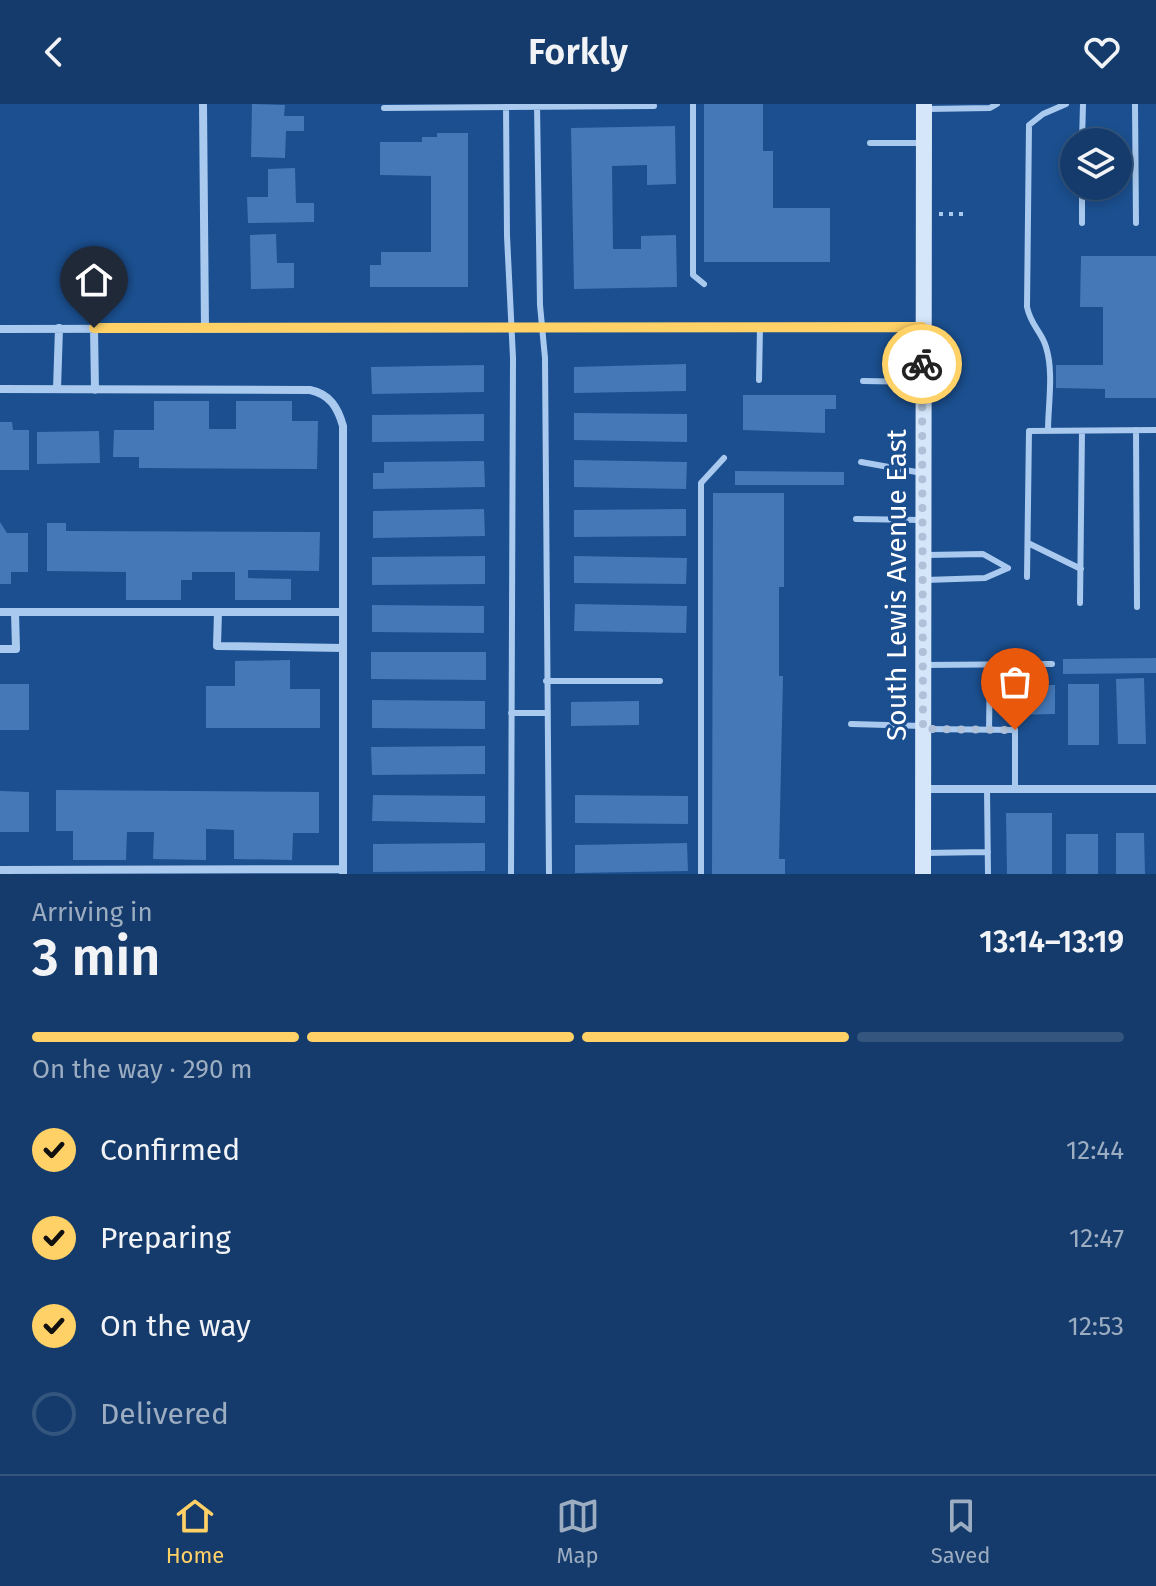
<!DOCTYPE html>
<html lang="en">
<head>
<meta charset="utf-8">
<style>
  body { margin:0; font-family:"Fira Sans",sans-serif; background:#214673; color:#f1f3f6; height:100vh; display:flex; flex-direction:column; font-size:30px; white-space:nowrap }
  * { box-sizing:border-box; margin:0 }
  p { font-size:26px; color:#9dadc1 }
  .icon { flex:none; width:44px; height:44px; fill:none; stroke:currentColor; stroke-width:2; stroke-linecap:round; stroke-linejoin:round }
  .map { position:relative; height:770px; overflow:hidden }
  .details { display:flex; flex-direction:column; background:#143b6b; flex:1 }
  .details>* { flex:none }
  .controls { position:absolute; left:1060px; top:24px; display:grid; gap:16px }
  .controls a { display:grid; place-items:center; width:72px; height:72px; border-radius:50%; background:#143b6b; box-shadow:0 4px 12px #0003,0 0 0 2px #33557e; font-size:40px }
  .pin { position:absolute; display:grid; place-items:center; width:68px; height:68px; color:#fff; margin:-82px -34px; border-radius:50% 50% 50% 0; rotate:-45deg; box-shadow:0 0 8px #0007 }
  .pin .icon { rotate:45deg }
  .courier { position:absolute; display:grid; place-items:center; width:80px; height:80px; margin:-40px; border:6px solid #ffd166; border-radius:50%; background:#fff; color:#222; box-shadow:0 2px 10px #0007 }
  .summary em { font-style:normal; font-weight:600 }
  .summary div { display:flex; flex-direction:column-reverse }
  .summary { display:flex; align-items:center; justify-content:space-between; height:136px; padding:0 32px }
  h1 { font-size:52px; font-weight:600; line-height:60px }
  .bar { display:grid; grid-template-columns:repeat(4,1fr); gap:12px 8px; align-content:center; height:96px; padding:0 32px }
  .bar i { height:10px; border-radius:6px; background:#33557e }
  .bar .current { background:#ffd166 }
  .bar p { grid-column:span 4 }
  ol { padding:0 32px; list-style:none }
  li { display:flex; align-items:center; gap:24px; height:88px }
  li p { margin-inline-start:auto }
  li .icon { padding:8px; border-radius:50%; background:#ffd166; color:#111; stroke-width:4 }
  li:last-child { color:#9dadc1 }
  li i { width:44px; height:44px; border:4px solid #33557e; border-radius:50% }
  header { display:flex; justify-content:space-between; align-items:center; height:104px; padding:0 32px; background:#143b6b; font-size:36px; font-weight:600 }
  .tabs { display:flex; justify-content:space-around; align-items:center; height:112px; border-top:2px solid #33557e; background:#143b6b; font-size:22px; color:#9dadc1 }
  .tabs a { display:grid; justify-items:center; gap:4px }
  .tabs .current { color:#ffd166 }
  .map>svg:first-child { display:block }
  .building { fill:#4478b7 }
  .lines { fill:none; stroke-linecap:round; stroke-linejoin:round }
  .path { stroke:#a9c9ee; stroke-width:4; stroke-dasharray:4 6; stroke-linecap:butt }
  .service { stroke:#a9c9ee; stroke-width:6 }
  .minor { stroke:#a9c9ee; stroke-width:8 }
  .secondary { stroke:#d6e6fa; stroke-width:16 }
  .done { stroke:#afc1d8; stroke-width:8; stroke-dasharray:0 14.4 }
  .route { stroke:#ffd166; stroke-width:10 }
  .labels { text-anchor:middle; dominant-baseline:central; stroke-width:6; stroke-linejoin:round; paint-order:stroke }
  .street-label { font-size:28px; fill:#fff; stroke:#1b4f8f }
</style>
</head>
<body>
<header><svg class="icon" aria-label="back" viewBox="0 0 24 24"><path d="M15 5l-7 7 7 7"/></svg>Forkly<svg class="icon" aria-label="heart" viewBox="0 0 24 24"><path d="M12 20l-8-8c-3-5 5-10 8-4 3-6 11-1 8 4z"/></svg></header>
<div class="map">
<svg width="1156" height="770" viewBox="0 0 1156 770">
  <rect width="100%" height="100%" fill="#1b4f8f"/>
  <path class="building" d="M252,0l33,1 -1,11h20v15h-18l-1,27 -34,-1z
    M704,0h59v47h10v57h57v54h-126z
    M675,22l1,58 -29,1v-20l-35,1 1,83h28v-13l35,-1 1,52 -103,2 -3,-161z
    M437,29h31v154h-98v-22h11v-13h50v-76l-51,-1v-33h42v-5h15z
    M295,64l1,35h18v19l-66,1 -1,-26h21v-28z
    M276,130l1,29h17v25l-43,1 -1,-54z
    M1081,152h75v142h-51v-9l-49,-1v-23h47v-58h-23z
    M686,260v27l-112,2v-26z
    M484,261v27l-112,2 -1,-27z
    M743,291h93v14h-11v24l-82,-3z
    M154,297h55v28h27v-28h56v20h26l-1,48 -178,-1v-11h-26l1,-27h40z
    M574,309l113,1v28l-113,-2z
    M484,310v27l-112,1v-27z
    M0,318h12l1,8h16v40h-29z
    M99,327l1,32 -63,1v-32z
    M574,356l113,2 -1,27 -112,-2z
    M484,357l1,26 -112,2v-16h11v-11z
    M735,367l109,1v13h-109z
    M713,389h71v94h-5v89h4l-4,183h6v15h-73z
    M484,405l1,27 -112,2v-27z
    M686,405v27l-112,1v-27z
    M0,418l7,11h21v39h-17v12h-11z
    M47,419h19v8l254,1 -1,39 -71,-1v8l43,1v21h-56v-28h-43v8h-11v20h-55v-28l-79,-1z
    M485,452v28l-113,1v-28z
    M574,452l113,2 -1,26 -112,-1z
    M575,500l112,2 -1,27 -112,-2z
    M372,501l112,1v27l-112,-1z
    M371,548h115v28l-115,-1z
    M1156,554v15l-93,1v-15z
    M290,556v29h30v39h-114v-42h29v-25z
    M1144,574l2,66h-28l-2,-65z
    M0,580h29v46h-29z
    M1068,580h31v61h-31z
    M1055,581v29l-55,1 -1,-29z
    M372,596l113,1v28l-113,-1z
    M639,597v24l-68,1v-24z
    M485,642v28l-113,1 -1,-28z
    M56,686l263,2v41h-26l-1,27 -58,-1v-29l-28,-1v31l-53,-1 1,-27h-27l-1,28h-53v-29h-17z
    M0,687l29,1v40h-29z
    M373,691l112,1v27l-113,-2z
    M575,691l113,1v28l-113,-1z
    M1006,709h46v61h-45z
    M1116,729h28l1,41h-29z
    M1066,730h32v40h-32z
    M485,739v28l-112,1v-28z
    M687,739l1,28 -113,2v-28z"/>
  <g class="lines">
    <path class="path" d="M939,110h25"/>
    <path class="service" d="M506,0l1,132 6,122 -2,516
      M537,0l3,201 5,53 4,516
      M693,0v171l11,9
      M1135,0l1,119
      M384,4l270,-2
      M927,5l63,-1 7,-4
      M1082,38l1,-38
      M870,39h53
      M1082,119v-37
      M759,276l1,-53
      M863,277l59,1
      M1136,326l1,177
      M1048,327c0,-26 6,-59 -2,-84 -4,-15 -15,-21 -19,-40l2,-182 14,-11 23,-10
      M861,358l61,11
      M856,415l65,1
      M1028,439l53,26
      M927,451l56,-1 25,14
      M1027,473l2,-146 127,-1
      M926,476l59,-2 23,-10
      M1080,499l2,-172
      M924,561l128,-1
      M546,577h114
      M511,609h35
      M851,620l72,2
      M926,625l89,1v59
      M989,626l1,-65
      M987,685l1,85
      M924,749l64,-1
      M701,770v-391l23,-25"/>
    <path class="minor" d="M203,0l2,225
      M94,224l1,62
      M0,225l922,-2
      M0,285l310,1c20,4 28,18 33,36v448
      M57,285l2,-61
      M0,508h343
      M218,508l-1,34 126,2
      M0,545h16l-1,-37
      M924,685h232
      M0,766l343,-1"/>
    <path class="secondary" d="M923,770l1,-770"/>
  </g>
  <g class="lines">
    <path class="done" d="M922,260l1,365 92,1"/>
    <path class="route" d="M94,224l828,-1v37"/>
  </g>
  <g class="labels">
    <g class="street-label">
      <text transform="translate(896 481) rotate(-90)">South Lewis Avenue East</text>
    </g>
  </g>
</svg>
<div class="controls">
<a><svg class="icon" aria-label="layers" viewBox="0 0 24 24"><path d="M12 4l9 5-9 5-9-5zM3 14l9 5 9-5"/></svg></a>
</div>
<div class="pin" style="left:1015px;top:626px;background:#ea580c"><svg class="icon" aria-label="bag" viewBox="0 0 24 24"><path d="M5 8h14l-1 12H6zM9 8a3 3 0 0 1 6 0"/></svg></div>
<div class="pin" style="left:94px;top:224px;background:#1f2937"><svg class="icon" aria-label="home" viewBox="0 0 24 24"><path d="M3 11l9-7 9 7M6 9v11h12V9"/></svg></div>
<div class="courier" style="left:922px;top:260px"><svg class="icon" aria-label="bike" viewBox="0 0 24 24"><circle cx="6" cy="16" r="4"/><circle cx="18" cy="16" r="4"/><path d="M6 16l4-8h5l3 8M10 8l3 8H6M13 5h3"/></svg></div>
</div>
<section class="details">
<div class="summary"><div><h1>3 min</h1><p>Arriving in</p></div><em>13:14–13:19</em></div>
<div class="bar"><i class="current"></i><i class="current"></i><i class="current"></i><i></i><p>On the way · 290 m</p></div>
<ol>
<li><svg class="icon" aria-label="check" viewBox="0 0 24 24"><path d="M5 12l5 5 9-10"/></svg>Confirmed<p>12:44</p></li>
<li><svg class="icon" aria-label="check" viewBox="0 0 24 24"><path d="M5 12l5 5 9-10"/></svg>Preparing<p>12:47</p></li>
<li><svg class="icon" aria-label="check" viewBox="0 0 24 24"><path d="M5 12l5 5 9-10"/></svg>On the way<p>12:53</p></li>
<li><i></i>Delivered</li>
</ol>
</section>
<nav class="tabs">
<a class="current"><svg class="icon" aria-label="home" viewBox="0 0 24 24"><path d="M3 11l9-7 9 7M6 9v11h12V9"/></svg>Home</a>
<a><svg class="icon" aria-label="map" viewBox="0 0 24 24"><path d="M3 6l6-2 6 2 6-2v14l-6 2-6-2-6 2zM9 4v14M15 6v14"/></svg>Map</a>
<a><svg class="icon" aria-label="saved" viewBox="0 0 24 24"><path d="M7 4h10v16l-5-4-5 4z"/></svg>Saved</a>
</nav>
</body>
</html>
